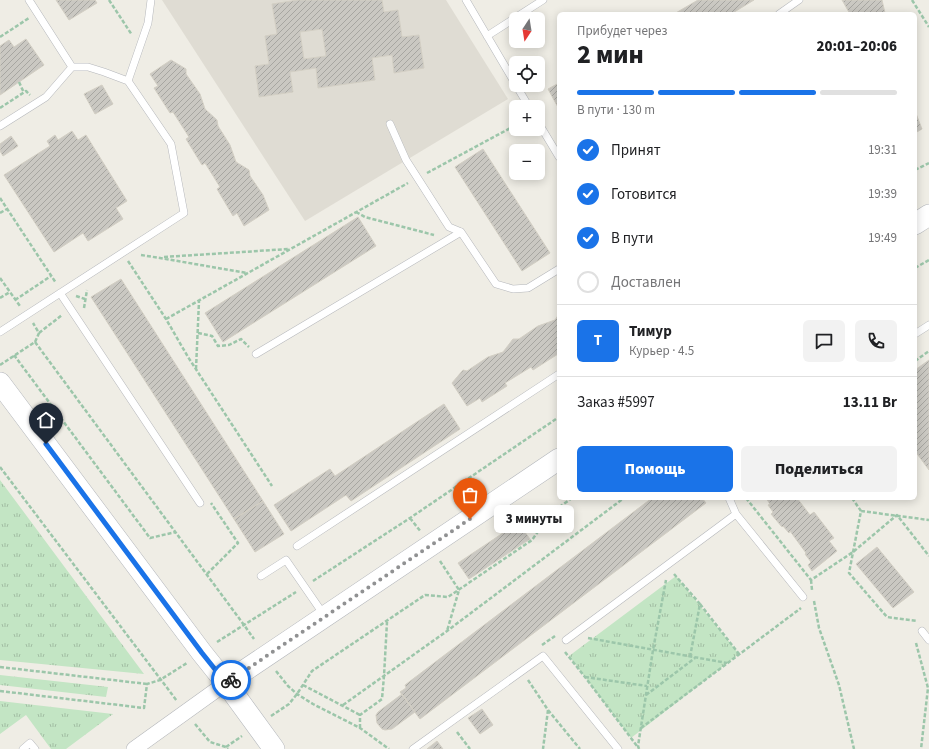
<!DOCTYPE html>
<html lang="ru">
<head>
<meta charset="utf-8">
<style>
  body { margin:0; font-family:"Source Sans 3",sans-serif; background:#f2f2f2; color:#202124; height:100vh; display:flex; flex-direction:column; font-size:15px; white-space:nowrap }
  * { box-sizing:border-box; margin:0 }
  p { font-size:13px; color:#757577 }
  .icon { flex:none; width:22px; height:22px; fill:none; stroke:currentColor; stroke-width:2; stroke-linecap:round; stroke-linejoin:round }
  .map { position:relative; flex:1; overflow:hidden }
  .details { position:absolute; left:557px; top:12px; width:360px; height:488px; display:flex; flex-direction:column; background:#fff; border-radius:6px; box-shadow:0 2px 10px #0003 }
  .details>* { flex:none }
  .needle { width:26px; rotate:192deg }
  .controls { position:absolute; left:509px; top:12px; display:grid; gap:8px }
  .controls a { display:grid; place-items:center; width:36px; height:36px; border-radius:6px; background:#fff; box-shadow:0 2px 10px #0003; font-size:20px }
  .pin { position:absolute; display:grid; place-items:center; width:34px; height:34px; color:#fff; margin:-41px -17px; border-radius:50% 50% 50% 0; rotate:-45deg; box-shadow:0 0 4px #0007 }
  .pin .icon { rotate:45deg }
  .courier { position:absolute; display:grid; place-items:center; width:40px; height:40px; margin:-20px; border:3px solid #1a73e8; border-radius:50%; background:#fff; color:#222; box-shadow:0 1px 5px #0007 }
  .bubble { position:absolute; height:28px; border-radius:6px; background:#fff; box-shadow:0 2px 10px #0003; font-size:13px; font-weight:800; line-height:28px; text-align:center }
  .summary em { font-style:normal; font-weight:800 }
  .summary div { display:flex; flex-direction:column-reverse }
  .summary { display:flex; align-items:center; justify-content:space-between; height:68px; padding:0 20px }
  h1 { font-size:26px; font-weight:800; line-height:30px }
  .bar { display:grid; grid-template-columns:repeat(4,1fr); gap:6px 4px; align-content:center; height:48px; padding:0 20px }
  .bar i { height:5px; border-radius:3px; background:#e0e0e0 }
  .bar .current { background:#1a73e8 }
  .bar p { grid-column:span 4 }
  .line { display:flex; align-items:center; gap:10px; padding:0 20px; border-top:1px solid #e0e0e0 }
  .line div { flex:1 }
  .round { display:grid; place-items:center; flex:none; width:42px; height:42px; border-radius:6px; background:#f2f2f2 }
  ol { padding:0 20px; list-style:none }
  li { display:flex; align-items:center; gap:12px; height:44px }
  li p { margin-inline-start:auto }
  li .icon { padding:4px; border-radius:50%; background:#1a73e8; color:#fff; stroke-width:4 }
  li:last-child { color:#757577 }
  li i { width:22px; height:22px; border:2px solid #e0e0e0; border-radius:50% }
  .action { display:flex; gap:8px; margin-top:auto; padding:8px 20px }
  .action a { flex:1; height:46px; border-radius:6px; background:#1a73e8; color:#fff; font-size:16px; font-weight:800; line-height:46px; text-align:center }
  .action a+a { background:#f2f2f2; color:#202124 }
  .map>svg:first-child { display:block }
  .education { fill:#dfdcd3 }
  .grass { fill:url(#grass-tufts) }
  .building { fill:url(#building-hatch); stroke:#d3cfc4; fill-rule:evenodd }
  .lines { fill:none; stroke-linecap:round; stroke-linejoin:round }
  .service-casing { stroke:#b5b7bb; stroke-width:8 }
  .minor-casing { stroke:#b5b7bb; stroke-width:16 }
  .secondary-casing { stroke:#b4b7bc; stroke-width:22 }
  .path { stroke:#9cc6aa; stroke-width:2.5; stroke-dasharray:4 2; stroke-linecap:butt }
  .service { stroke:#fff; stroke-width:7 }
  .minor { stroke:#fff; stroke-width:15 }
  .secondary { stroke:#fff; stroke-width:21 }
  .done { stroke:#909192; stroke-width:4; stroke-dasharray:0 7.2 }
  .route { stroke:#1a73e8; stroke-width:5 }
</style>
</head>
<body>
<div class="map">
<svg width="929" height="749" viewBox="0 0 929 749">
  <defs>
    <pattern id="grass-tufts" width="24" height="20" patternUnits="userSpaceOnUse"><rect width="24" height="20" fill="#c3e5c4"/><path d="M3 7l-1-3M5 7V3M7 7l1-3M15 17l-1-3M17 17v-4M19 17l1-3" fill="none" stroke="#a2bda3"/></pattern>
    <pattern id="building-hatch" width="6" height="6" patternUnits="userSpaceOnUse"><rect width="6" height="6" fill="#cac8c2"/><path d="M-1 1l2-2M0 6l6-6M5 7l2-2" fill="none" stroke="#a7a6a1"/></pattern>
  </defs>
  <rect width="100%" height="100%" fill="#efede5"/>
  <path class="education" d="M162,0h284l62,99 -203,122z"/>
  <path class="grass" d="M0,480l144,194 -144,-14z
    M676,576l63,78 -108,84 -62,-82z
    M0,675l108,12 -2,10 -106,-12z
    M0,701l113,13 -47,35h-15l-25,-34 -26,19z"/>
  <path class="building" d="M56,0h39l2,3 -28,17z
    M298,0h84l2,12 14,-2 4,27 17,-2 5,33 -30,5 -2,-18 -20,3 3,22 -57,8 -2,-20 -26,4 3,20 -34,5 -4,-31 14,-2 -4,-28 12,-2 -5,-30zM322,29l4,27 -22,3 -4,-27z
    M698,0h56l-23,14h-57z
    M842,0h40l3,13 -1,1h-34z
    M26,39l18,26 -44,30v-49l9,-6 5,7z
    M171,60l15,9v5l14,20 5,15 12,11 1,6 12,19 6,17 13,8 1,6 13,19 6,15 -25,16 -7,-13 -4,3 -16,-27 3,-2 -15,-24 -3,2 -16,-26 3,-2 -16,-25 -3,1 -16,-25 4,-2 -8,-12z
    M559,83v26l-11,-20z
    M102,85l11,19 -18,10 -11,-20z
    M915,111l7,18 -7,4z
    M72,131l6,9 8,-5 41,66 -11,7 7,11 -35,22 -5,-8 -29,19 -50,-77 46,-29 -3,-5 8,-6 3,5z
    M11,136l7,10 -15,10 -3,-5v-7z
    M483,149l67,104 -28,18 -67,-104z
    M358,217l18,29 -153,96 -18,-29z
    M121,279l142,222 -29,18 -143,-222z
    M559,314v36l-2,2 1,2 -25,16 -2,-3 -26,16 2,3 -25,16 -2,-4 -13,8 -15,-23 11,-13 4,1 21,-14 15,-5 10,-13h6l19,-13 17,-6z
    M929,360v110l-14,-19v-81z
    M444,404l16,25 -109,72 -5,-6 -55,36 -17,-26 56,-36 5,7z
    M652,498h50l4,5 -286,216 -20,-27 6,-4 -1,-3z
    M766,498h31l13,17 4,-3 20,26 -5,3 8,10 -25,20 -4,-6 3,-3 -6,-8 1,-1 -16,-22 -1,2 -6,-7 -1,1 -11,-13 2,-2 -5,-7 2,-1z
    M263,501l21,33 -29,18 -21,-33z
    M518,523l12,16 -61,40 -11,-16z
    M877,547l37,45 -21,16 -37,-44z
    M402,694l13,18 -23,17 -7,1 -3,-1 -5,-6 -1,-8 2,-3z
    M482,709l11,16 -13,9 -12,-16z
    M437,741l6,8h-16z"/>
  <g class="lines">
    <g class="service-casing">
      <path id="service" d="M466,0l50,85
        M779,14l20,-14
        M487,36l56,-36
        M72,67h16l16,5 24,9 20,-58 3,-23
        M516,85l13,22
        M538,122l21,35
        M390,124l16,36 43,67 12,5 35,52 17,5 15,-1 31,-19
        M0,126l46,-29 26,-30 -43,-67
        M60,293l140,210
        M0,332l184,-119 -13,-69 -43,-63
        M915,334l14,-9
        M256,354l205,-122
        M729,498l7,16 67,83
        M297,546l262,-172
        M261,576l25,-16 38,55
        M922,631l7,9
        M566,640l170,-126
        M23,749l7,-6 5,6
        M413,749l130,-93 75,93"/>
    </g>
    <g class="minor-casing">
      <path id="minor" d="M134,749l92,-66"/>
    </g>
    <g class="secondary-casing">
      <path id="secondary" d="M915,224l14,-9
        M0,383l202,270 24,30 48,66
        M226,683l333,-224"/>
    </g>
    <path class="path" d="M109,0l23,35
      M912,0l17,27
      M0,37l29,-19
      M19,82l5,11
      M0,108l26,-17 4,4
      M915,170l14,-7
      M427,173l89,-48
      M0,198l56,85
      M356,212l9,5 69,18
      M0,213l7,-4
      M141,255l19,3 87,15
      M164,257l125,-8
      M128,261l38,58 22,38 84,129
      M915,268l14,-8
      M0,278l20,28
      M76,296l9,3
      M0,298l10,-6
      M15,300l36,-24
      M84,308l3,-18
      M166,319l242,-136
      M39,333l23,-18
      M198,333l14,3 6,10 11,-1 12,-6 8,8
      M35,342l209,283 10,14
      M14,355l136,183 26,-6
      M915,361l14,-10
      M0,365l35,-23 4,-9 -6,-10
      M196,369l3,-68
      M0,467l177,234
      M746,498l65,82 42,-28 44,-37 32,41
      M852,498l9,13 -12,62 38,44 30,4
      M861,511l68,9
      M410,518l11,14
      M440,561l19,29 -12,41
      M207,574l31,-31 -27,-40
      M674,574l26,30
      M811,580l1,10
      M313,581l97,-63 149,-101
      M814,601l5,27 20,57 15,64
      M588,638l139,25
      M217,642l79,-50
      M916,643l12,45 -7,61
      M542,645l13,-9
      M565,652l20,25 52,69
      M690,657l10,-53 39,50
      M0,667l147,17
      M276,671l12,15 9,8 16,10 47,24 29,21
      M585,677l62,9
      M528,680l20,30 -5,39
      M303,685l57,30
      M0,691l144,17 3,-24 13,-4 27,-17
      M646,695l49,-37
      M343,705l104,-74 177,-133
      M548,710l32,39
      M271,716l18,-12 8,-10 15,-23 113,-76 23,2 84,-57 19,-27 21,-15
      M195,724l15,18 16,5 2,2
      M360,728v-13l22,-16 2,-23 3,-54
      M641,728l160,-120
      M457,732l13,17
      M226,747l16,-11
      M639,749l-1,-3 15,-96 13,-70"/>
    <use href="#service" class="service"/>
    <use href="#minor" class="minor"/>
    <use href="#secondary" class="secondary"/>
  </g>
  <g class="lines">
    <path class="done" d="M231,680l239,-161"/>
    <path class="route" d="M46,444l156,209 24,30 5,-3"/>
  </g>
</svg>
<div class="controls">
<a><svg class="needle" viewBox="-14 -14 28 28"><path d="M0-13l5 13h-10z" fill="#e53935"/><path d="M0 13l5-13h-10z" fill="#757577"/></svg></a>
<a><svg class="icon" aria-label="locate" viewBox="0 0 24 24"><circle cx="12" cy="12" r="6"/><path d="M12 2v4M12 18v4M2 12h4M18 12h4"/></svg></a>
<a>+</a>
<a>−</a>
</div>
<div class="pin" style="left:470px;top:519px;background:#ea580c"><svg class="icon" aria-label="bag" viewBox="0 0 24 24"><path d="M5 8h14l-1 12H6zM9 8a3 3 0 0 1 6 0"/></svg></div>
<div class="pin" style="left:46px;top:444px;background:#1f2937"><svg class="icon" aria-label="home" viewBox="0 0 24 24"><path d="M3 11l9-7 9 7M6 9v11h12V9"/></svg></div>
<div class="courier" style="left:231px;top:680px"><svg class="icon" aria-label="bike" viewBox="0 0 24 24"><circle cx="6" cy="16" r="4"/><circle cx="18" cy="16" r="4"/><path d="M6 16l4-8h5l3 8M10 8l3 8H6M13 5h3"/></svg></div>
<div class="bubble" style="left:494px;top:505px;width:80px">3 минуты</div>
<section class="details">
<div class="summary"><div><h1>2 мин</h1><p>Прибудет через</p></div><em>20:01–20:06</em></div>
<div class="bar"><i class="current"></i><i class="current"></i><i class="current"></i><i></i><p>В пути · 130 m</p></div>
<ol>
<li><svg class="icon" aria-label="check" viewBox="0 0 24 24"><path d="M5 12l5 5 9-10"/></svg>Принят<p>19:31</p></li>
<li><svg class="icon" aria-label="check" viewBox="0 0 24 24"><path d="M5 12l5 5 9-10"/></svg>Готовится<p>19:39</p></li>
<li><svg class="icon" aria-label="check" viewBox="0 0 24 24"><path d="M5 12l5 5 9-10"/></svg>В пути<p>19:49</p></li>
<li><i></i>Доставлен</li>
</ol>
<div class="line" style="height:72px"><b class="round" style="background:#1a73e8;color:#fff">Т</b><div><b>Тимур</b><p>Курьер · 4.5</p></div><a class="round"><svg class="icon" aria-label="chat" viewBox="0 0 24 24"><path d="M4 5h16v11H9l-5 4z"/></svg></a><a class="round"><svg class="icon" aria-label="phone" viewBox="0 0 24 24"><path d="M5 4h4l2 5-3 2q2 4 5 5l2-3 5 2v4C11 20 4 13 5 4z"/></svg></a></div>
<div class="line" style="height:52px"><div>Заказ #5997</div><b>13.11 Br</b></div>
<div class="action"><a>Помощь</a><a>Поделиться</a></div>
</section>
</div>
</body>
</html>
